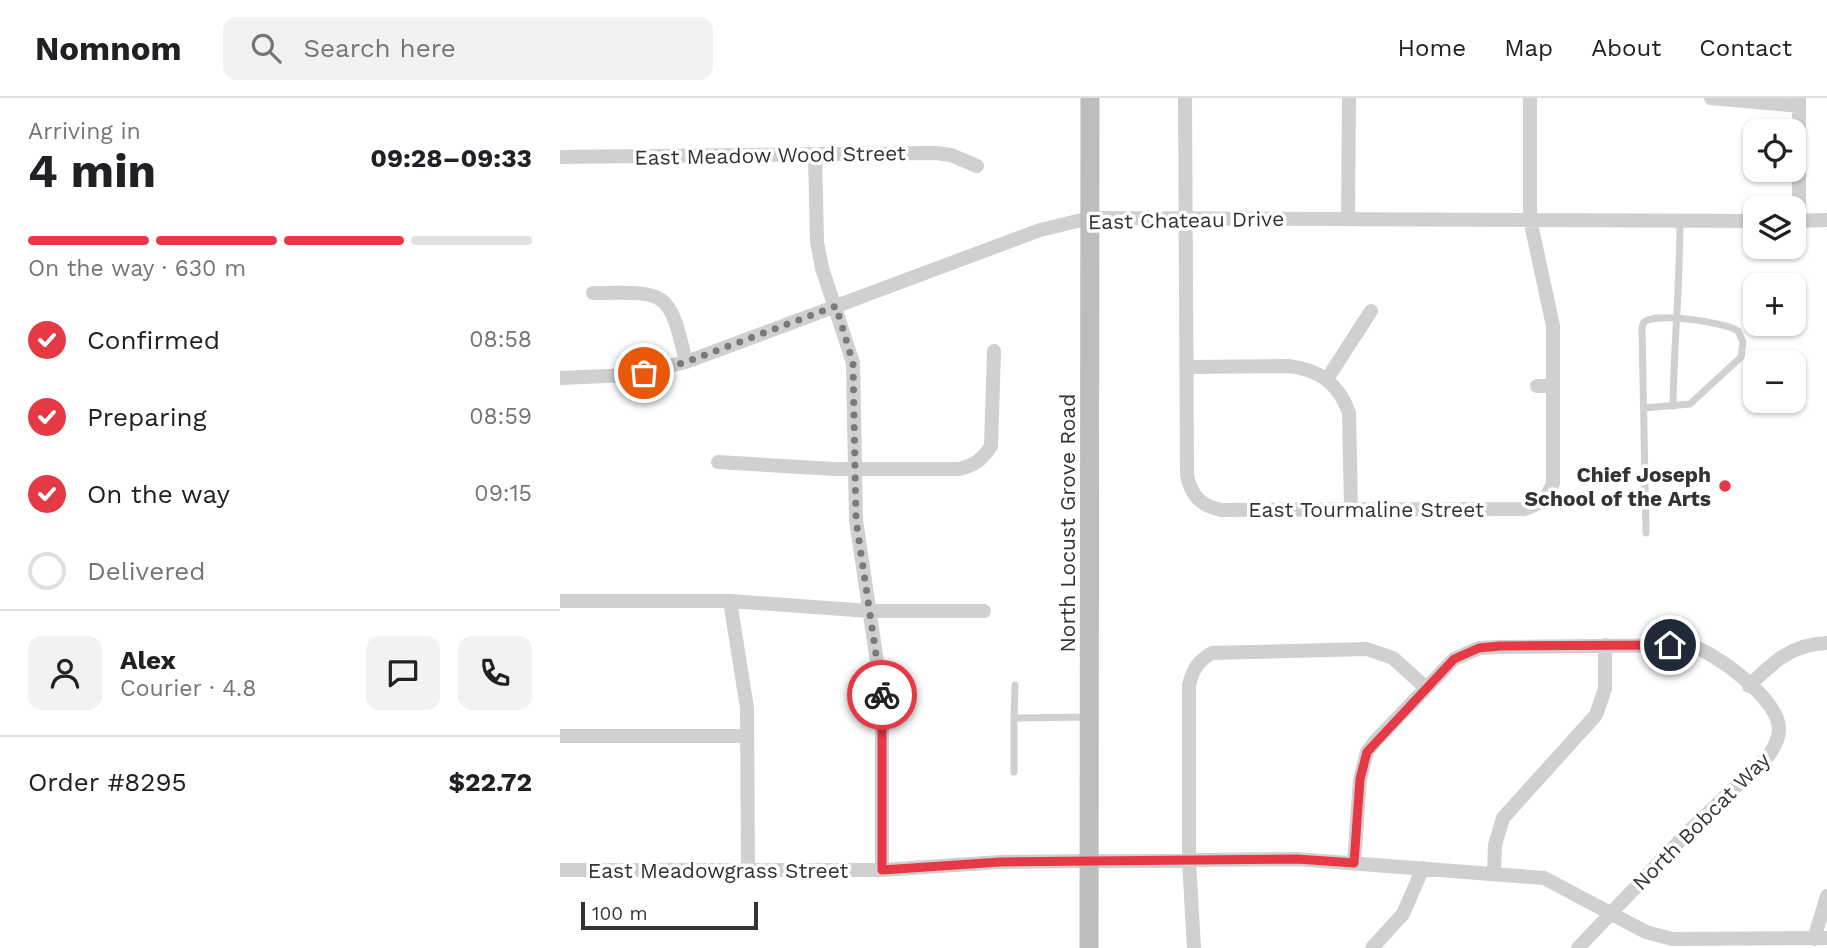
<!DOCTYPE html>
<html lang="en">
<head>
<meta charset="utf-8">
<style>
  body { margin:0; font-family:"Work Sans",sans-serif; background:#f2f2f2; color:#202124; height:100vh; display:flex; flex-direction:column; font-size:26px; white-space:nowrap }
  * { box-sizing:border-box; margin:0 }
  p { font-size:23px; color:#757577 }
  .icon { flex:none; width:38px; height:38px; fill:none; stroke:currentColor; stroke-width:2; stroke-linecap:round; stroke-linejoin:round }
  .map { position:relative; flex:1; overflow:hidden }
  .panel { display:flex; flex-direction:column; background:#fff; width:560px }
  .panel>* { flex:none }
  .fabs { position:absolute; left:1183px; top:21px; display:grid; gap:14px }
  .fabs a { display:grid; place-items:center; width:63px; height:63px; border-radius:14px; background:#fff; box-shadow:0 2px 5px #0004; font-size:35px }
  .scale { position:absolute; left:21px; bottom:18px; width:177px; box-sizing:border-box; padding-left:7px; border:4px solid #333; border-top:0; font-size:19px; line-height:24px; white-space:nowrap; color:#333; -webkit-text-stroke:5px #fff; paint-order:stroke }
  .pin { position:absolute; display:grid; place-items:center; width:60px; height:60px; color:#fff; margin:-30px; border:4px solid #fff; border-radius:50%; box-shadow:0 2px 7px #0007 }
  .courier { position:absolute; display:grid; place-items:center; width:70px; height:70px; margin:-35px; border:5px solid #e63946; border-radius:50%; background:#fff; color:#222; box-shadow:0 2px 9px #0007 }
  .head em { font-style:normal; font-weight:700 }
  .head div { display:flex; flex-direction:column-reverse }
  .head { display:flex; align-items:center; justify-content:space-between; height:119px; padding:0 28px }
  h1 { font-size:46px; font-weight:700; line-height:52px }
  .bar { display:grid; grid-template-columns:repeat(4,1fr); gap:10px 7px; align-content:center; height:84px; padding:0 28px }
  .bar i { height:9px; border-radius:5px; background:#e0e0e0 }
  .bar .current { background:#e63946 }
  .bar p { grid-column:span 4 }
  .line { display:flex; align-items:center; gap:18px; padding:0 28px; border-top:2px solid #e0e0e0 }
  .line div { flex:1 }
  .round { display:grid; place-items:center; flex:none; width:74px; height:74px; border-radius:14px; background:#f2f2f2 }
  ol { padding:0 28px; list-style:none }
  li { display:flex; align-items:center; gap:21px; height:77px }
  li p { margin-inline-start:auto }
  li .icon { padding:7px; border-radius:50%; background:#e63946; color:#fff; stroke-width:4 }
  li:last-child { color:#757577 }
  li i { width:38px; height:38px; border:4px solid #e0e0e0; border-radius:50% }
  header { display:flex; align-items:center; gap:42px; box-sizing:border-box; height:98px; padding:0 35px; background:#fff; border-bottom:2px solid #e0e0e0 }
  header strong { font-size:33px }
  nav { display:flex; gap:38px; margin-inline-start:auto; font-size:24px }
  .search { width:490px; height:63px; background:#f2f2f2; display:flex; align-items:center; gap:18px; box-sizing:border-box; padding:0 24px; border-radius:14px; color:#757577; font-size:26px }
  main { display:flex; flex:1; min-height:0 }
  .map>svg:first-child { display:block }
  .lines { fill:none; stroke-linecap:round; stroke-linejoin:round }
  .lane { stroke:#d0d0d0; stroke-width:7 }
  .street { stroke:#d0d0d0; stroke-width:14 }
  .secondary { stroke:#bdbdbd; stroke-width:19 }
  .done { stroke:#7a7a7a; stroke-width:7; stroke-dasharray:0 12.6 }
  .route { stroke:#e63946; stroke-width:9 }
  .poi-dot { fill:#e63946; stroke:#fff; stroke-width:2.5 }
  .labels { text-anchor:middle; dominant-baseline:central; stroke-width:7; stroke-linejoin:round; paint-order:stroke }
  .street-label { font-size:21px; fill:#333; stroke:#fff }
  .poi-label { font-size:21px; font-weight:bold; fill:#333; stroke:#fff; text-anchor:end }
</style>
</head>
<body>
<header>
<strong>Nomnom</strong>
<div class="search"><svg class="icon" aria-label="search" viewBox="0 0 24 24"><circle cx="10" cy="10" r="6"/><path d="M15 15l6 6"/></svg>Search here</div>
<nav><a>Home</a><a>Map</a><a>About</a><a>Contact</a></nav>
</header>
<main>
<section class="panel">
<div class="head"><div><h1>4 min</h1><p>Arriving in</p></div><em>09:28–09:33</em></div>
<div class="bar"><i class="current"></i><i class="current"></i><i class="current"></i><i></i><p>On the way · 630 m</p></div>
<ol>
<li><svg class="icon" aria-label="check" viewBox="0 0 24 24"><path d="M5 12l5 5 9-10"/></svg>Confirmed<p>08:58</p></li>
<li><svg class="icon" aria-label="check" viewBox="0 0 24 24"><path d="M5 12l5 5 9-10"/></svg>Preparing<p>08:59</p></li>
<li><svg class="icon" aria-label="check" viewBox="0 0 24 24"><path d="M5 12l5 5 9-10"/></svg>On the way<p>09:15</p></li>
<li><i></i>Delivered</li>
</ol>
<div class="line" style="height:126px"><a class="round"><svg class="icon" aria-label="person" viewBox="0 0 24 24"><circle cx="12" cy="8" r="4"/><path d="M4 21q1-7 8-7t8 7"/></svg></a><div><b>Alex</b><p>Courier · 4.8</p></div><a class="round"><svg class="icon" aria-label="chat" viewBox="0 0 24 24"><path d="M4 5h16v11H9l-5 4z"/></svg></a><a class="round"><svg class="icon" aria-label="phone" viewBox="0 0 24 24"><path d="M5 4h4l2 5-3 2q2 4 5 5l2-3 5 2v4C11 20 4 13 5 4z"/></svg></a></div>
<div class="line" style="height:91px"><div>Order #8295</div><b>$22.72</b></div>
</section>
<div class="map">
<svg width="1267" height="850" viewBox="0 0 1267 850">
  <rect width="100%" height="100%" fill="#fff"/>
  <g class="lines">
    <path class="lane" d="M1113,308c1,-63 7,-123 7,-185
      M1084,310l46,-4 51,-47 2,-15 -5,-11c-13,-9 -83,-19 -94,-9l-2,5 4,206
      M454,620l1,-33
      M454,674v-54l75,-1"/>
    <path class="street" d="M625,0l2,377c4,21 14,31 35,35l302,-1c16,-5 23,-10 29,-26v-157l-23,-107v-121
      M1151,0l88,8
      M255,56l2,88 5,26 31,95 3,157 26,176v174
      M0,59l376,-4 15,2 26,11
      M788,121l1,-121
      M1234,123l33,-1
      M1239,123v-123
      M33,195c74,-1 76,-4 93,69
      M627,269l101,-1c31,3 51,18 61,47l2,95
      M0,280l70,-3 56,-13 354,-132 50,-12 665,3
      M767,281l44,-68
      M977,288h16
      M158,364l116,7h125c16,-4 23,-9 32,-23l3,-95
      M0,503h170l139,10h115
      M170,503l17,107 1,162
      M1189,588c24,-24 43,-42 78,-43
      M0,638h187
      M794,765l6,-84 7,-27 8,-11 79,-82 25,-11 21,-1 189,-2c26,7 90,54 90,84 0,10 -5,18 -10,26l-80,76 -111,117
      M0,772h322l118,-8 297,-3 247,19 102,54 26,7 155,-1
      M934,775l1,-28 8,-27 93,-103 9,-26v-44
      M1254,841l13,-43
      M634,850l-5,-87v-176c4,-16 9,-24 23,-32l155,-4 26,9 32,29
      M812,850l31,-34 20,-46"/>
    <path class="secondary" d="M529,850l1,-850"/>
  </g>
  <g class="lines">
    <path class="done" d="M84,275l42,-11 150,-56 17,57 3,157 26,175"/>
    <path class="route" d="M322,597v175l118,-8 297,-3 57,4 6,-84 7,-27 87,-93 25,-11 21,-2 170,-1"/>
  </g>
  <circle class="poi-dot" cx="1165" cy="388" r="7"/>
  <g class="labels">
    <g class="street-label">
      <text transform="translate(210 57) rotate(-1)">East Meadow Wood Street</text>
      <text transform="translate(626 122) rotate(-1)">East Chateau Drive</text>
      <text x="806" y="411">East Tourmaline Street</text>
      <text transform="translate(507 425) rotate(-90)">North Locust Grove Road</text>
      <text transform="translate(1141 723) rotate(-45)">North Bobcat Way</text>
      <text x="158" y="772">East Meadowgrass Street</text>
    </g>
    <g class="poi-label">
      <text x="1151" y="376">Chief Joseph<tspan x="1151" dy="24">School of the Arts</tspan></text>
    </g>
  </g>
</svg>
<div class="fabs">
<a><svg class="icon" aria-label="locate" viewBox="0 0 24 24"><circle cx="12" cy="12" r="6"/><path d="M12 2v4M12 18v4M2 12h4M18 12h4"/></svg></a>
<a><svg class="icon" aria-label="layers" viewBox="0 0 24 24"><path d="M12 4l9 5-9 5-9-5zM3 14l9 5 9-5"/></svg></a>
<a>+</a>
<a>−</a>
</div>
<div class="scale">100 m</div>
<div class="pin" style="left:84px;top:275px;background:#ea580c"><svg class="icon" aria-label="bag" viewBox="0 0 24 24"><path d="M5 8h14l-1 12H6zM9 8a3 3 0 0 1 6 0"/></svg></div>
<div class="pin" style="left:1110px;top:547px;background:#1f2937"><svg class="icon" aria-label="home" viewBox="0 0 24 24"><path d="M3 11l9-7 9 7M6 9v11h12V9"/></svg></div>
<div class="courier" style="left:322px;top:597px"><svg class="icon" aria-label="bike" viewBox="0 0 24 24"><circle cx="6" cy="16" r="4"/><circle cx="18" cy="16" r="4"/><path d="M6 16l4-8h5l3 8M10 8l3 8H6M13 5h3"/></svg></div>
</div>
</main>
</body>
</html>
